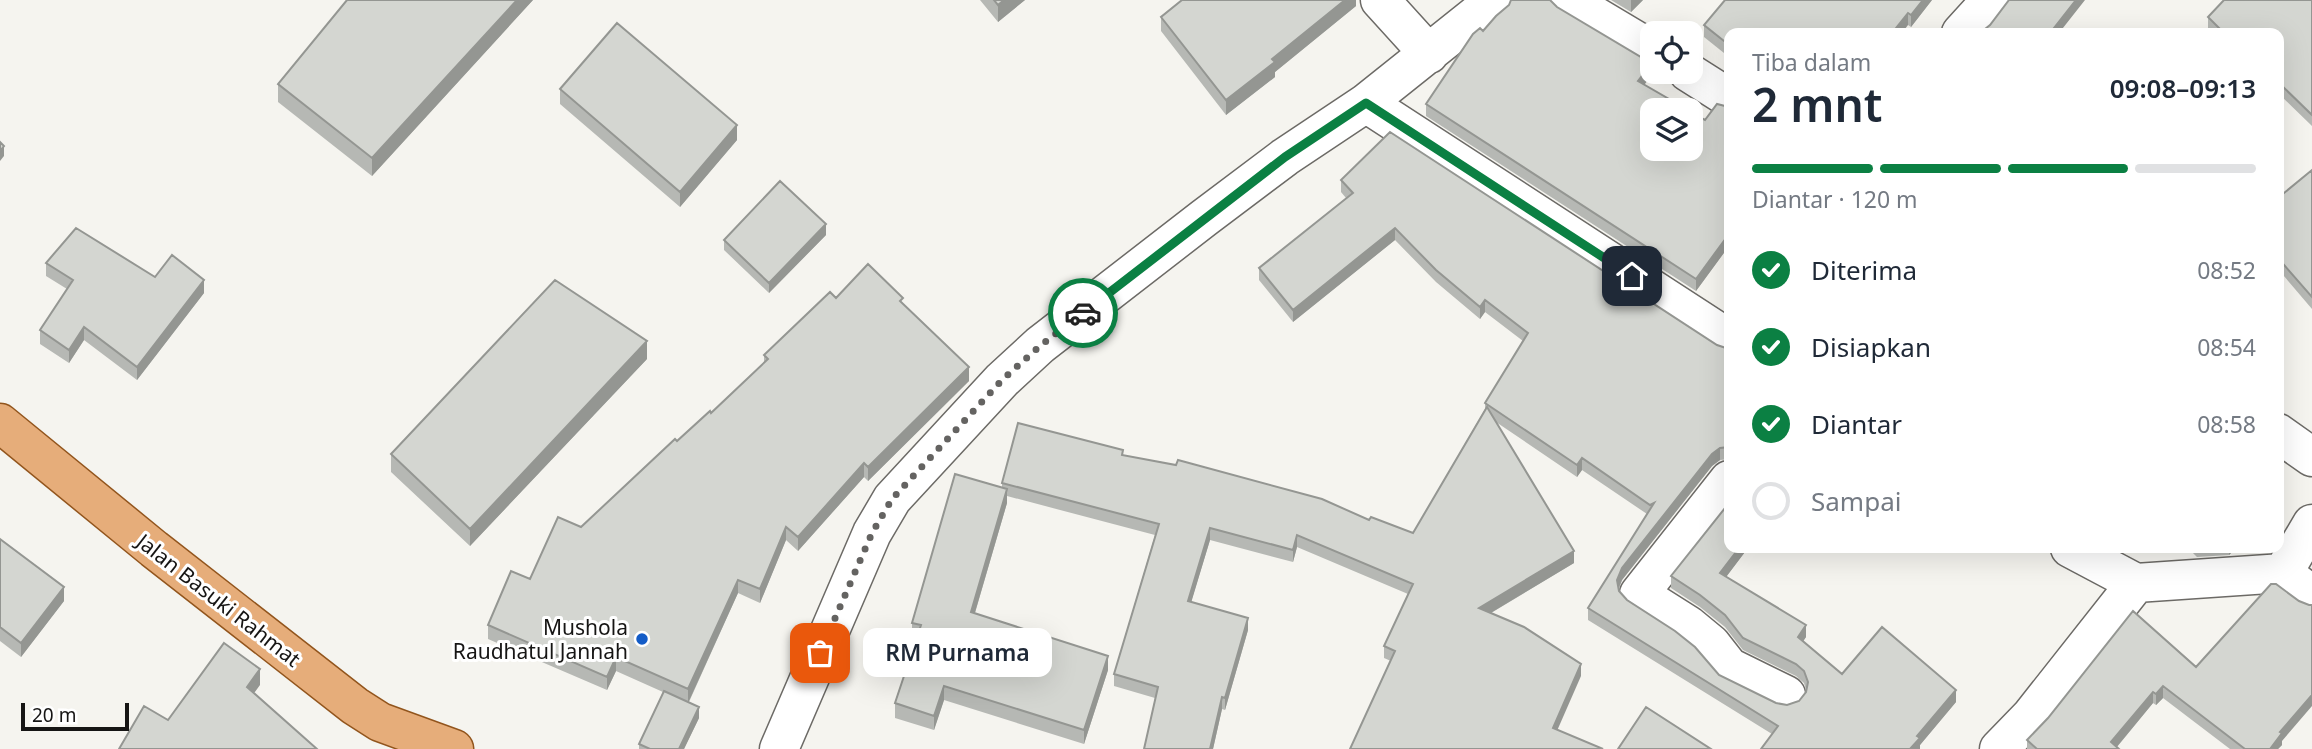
<!DOCTYPE html>
<html lang="id">
<head>
<meta charset="utf-8">
<style>
  body { margin:0; font-family:"Noto Sans",sans-serif; background:#f2f2f3; color:#1f2937; height:100vh; display:flex; flex-direction:column; font-size:26px; white-space:nowrap }
  * { box-sizing:border-box; margin:0 }
  p { font-size:23px; color:#747a83 }
  .icon { flex:none; width:38px; height:38px; fill:none; stroke:currentColor; stroke-width:2; stroke-linecap:round; stroke-linejoin:round }
  .map { position:relative; flex:1; overflow:hidden }
  .panel { position:absolute; left:1724px; top:28px; width:560px; height:525px; display:flex; flex-direction:column; background:#fff; border-radius:14px; box-shadow:0 7px 28px #0002 }
  .panel>* { flex:none }
  .buttons { position:absolute; left:1640px; top:21px; display:grid; gap:14px }
  .buttons a { display:grid; place-items:center; width:63px; height:63px; border-radius:14px; background:#fff; box-shadow:0 7px 28px #0002; font-size:35px }
  .scale { position:absolute; left:21px; bottom:18px; width:108px; box-sizing:border-box; padding-left:7px; border:4px solid #161514; border-top:0; font-size:19px; line-height:24px; white-space:nowrap; color:#161514; -webkit-text-stroke:5px #fff; paint-order:stroke }
  .pin { position:absolute; display:grid; place-items:center; width:60px; height:60px; color:#fff; margin:-30px; border-radius:14px; box-shadow:0 4px 10px #0006 }
  .courier { position:absolute; display:grid; place-items:center; width:70px; height:70px; margin:-35px; border:5px solid #0b8043; border-radius:50%; background:#fff; color:#222; box-shadow:0 2px 9px #0007 }
  .bubble { position:absolute; height:49px; border-radius:14px; background:#fff; box-shadow:0 7px 28px #0002; font-size:23px; font-weight:600; line-height:49px; text-align:center }
  .head em { font-style:normal; font-weight:600 }
  .head div { display:flex; flex-direction:column-reverse }
  .head { display:flex; align-items:center; justify-content:space-between; height:119px; padding:0 28px }
  h1 { font-size:46px; font-weight:600; line-height:52px }
  .bar { display:grid; grid-template-columns:repeat(4,1fr); gap:10px 7px; align-content:center; height:84px; padding:0 28px }
  .bar i { height:9px; border-radius:5px; background:#e0e1e3 }
  .bar .current { background:#0b8043 }
  .bar p { grid-column:span 4 }
  ol { padding:0 28px; list-style:none }
  li { display:flex; align-items:center; gap:21px; height:77px }
  li p { margin-inline-start:auto }
  li .icon { padding:7px; border-radius:50%; background:#0b8043; color:#fff; stroke-width:4 }
  li:last-child { color:#747a83 }
  li i { width:38px; height:38px; border:4px solid #e0e1e3; border-radius:50% }
  .map>svg:first-child { display:block }
  .lines { fill:none; stroke-linecap:round; stroke-linejoin:round }
  .minor-casing { stroke:#6c6a66; stroke-width:41 }
  .major-casing { stroke:#92551d; stroke-width:41 }
  .minor { stroke:#fff; stroke-width:38 }
  .major { stroke:#e6ad7a; stroke-width:38 }
  .wall { fill:#b6b8b4 }
  .shaded-wall { fill:#949692 }
  .building { fill:#d4d6d1; stroke:#949692; stroke-width:2 }
  .done { stroke:#646361; stroke-width:7; stroke-dasharray:0 12.6 }
  .route { stroke:#0b8043; stroke-width:9 }
  .poi-dot { fill:#135cc7; stroke:#fff; stroke-width:2.5 }
  .labels { text-anchor:middle; dominant-baseline:central; stroke-width:6; stroke-linejoin:round; paint-order:stroke }
  .street-label { font-size:21px; fill:#161514; stroke:#fff }
  .poi-label { font-size:21px; fill:#161514; stroke:#fff; text-anchor:end }
</style>
</head>
<body>
<div class="map">
<svg width="2312" height="749" viewBox="0 0 2312 749">
  <rect width="100%" height="100%" fill="#f5f4ef"/>
  <g class="lines">
    <g class="minor-casing">
      <path id="minor" d="M1380,0l49,54
        M1568,0l84,50
        M1961,33l30,-33
        M1688,72l41,26
        M1366,103l363,236
        M2278,433l34,24
        M1729,480l-90,114 49,31 23,19 18,23 57,28
        M2070,548l66,35 147,-10 29,22
        M2283,573l29,-49
        M779,749l93,-216 20,-34 110,-119 38,-35 164,-127 81,-61 81,-54 129,-103
        M1999,749l32,-33 105,-133"/>
    </g>
    <g class="major-casing">
      <path id="major" d="M0,423l154,126 201,157 25,16 74,27"/>
    </g>
    <use href="#minor" class="minor"/>
    <use href="#major" class="major"/>
  </g>
  <path class="wall" d="M347,0h186l-161,176 -94,-74v-18z
    M980,0h45l-27,22z
    M1356,0v6l-81,66v5l-49,38 -65,-84v-14z
    M1611,0h32l-12,12z
    M1932,0l-21,27 -3,-2 -179,8v24l-25,-20v-12z
    M2312,0v126l-34,-33v-60h-66l-4,-4v-12z
    M1557,7l97,65 -10,13 61,35 24,-13v139l-33,45 -270,-175v-12l57,-73z
    M560,89l177,51 -57,67 -120,-103z
    M2312,170v139l-34,-40v-71z
    M1341,180l376,165 12,4v110l-9,1 -8,6 -90,114 -3,9v2l8,9 92,75 57,28 11,2 12,-4 7,-9v-2l-2,-7 -8,-7 -53,-26 -18,-23 -25,-20 -29,-19v-12l58,-28h19l-22,29 80,60 -3,4 39,33 114,28 -36,43v4l-148,-15 -184,-114v-12l59,-94 -65,-44 -5,7 -81,-55 78,141 -83,50 90,63 -190,-15 -7,-3v-12l24,-52 -111,-47 -4,15 -83,-22 -19,62 57,28 -23,80 -3,-1 -9,40h-69l11,-51 -41,-12v-12l41,-139 -148,-39v7l-32,110 133,57 -24,74 -140,-44 -10,30 -39,-12v-15l22,-65 -5,-1v-14l90,-136v-4l121,-28 246,65 44,13 72,-124v-6l38,-62 -38,-29 -5,7 -44,-37 -41,-42 -102,82 -34,-42v-12l87,-70 -5,-6z
    M826,235l-57,58 -45,-43v-10z
    M46,263l109,14 49,16 -67,87 -53,-40 -15,23 -29,-19v-14l27,-41 -21,-13z
    M836,298l67,6 66,77 -101,100 -4,-4 -66,74 -12,-11 -26,63 -22,-10 -49,109 10,16 -15,31h-45v-5l24,-52 -47,-21 -9,19 -119,-51v-14l93,-98 96,-86 34,-28 53,-50v-8z
    M647,359l-177,187 -79,-74v-18z
    M0,539l64,62 -43,56 -21,-16z
    M2188,548h48l-7,7 -32,2z
    M2133,611l149,130v4l-4,4h-48l-67,-51 -7,7 -3,-2 -36,44 2,2h-92v-9l21,-22z"/>
  <path class="shaded-wall" d="M517,0h16l-161,176v-18z
    M1004,0h21l-27,22v-17z
    M1345,0h11v6l-81,66v5l-49,38v-15l46,-41z
    M1631,0h12l-12,12z
    M1923,0h9l-21,27v-12z
    M2076,0h9l-26,33h-9z
    M1908,13v12l-6,8h-10z
    M1652,63v9h2l-16,21v-12z
    M737,125v15l-57,67v-15z
    M4,146v10l-4,5v-10z
    M826,224v11l-57,58v-10z
    M1395,228v12l-102,82v-12z
    M1729,234v12l-33,45v-12z
    M204,280v13l-67,87v-13z
    M1485,300v12l-5,7v-12z
    M84,327v13l-15,23v-13z
    M647,341v18l-177,187v-17z
    M969,367v14l-101,100v-14z
    M1720,448v12l-8,6 -90,114 -5,12v-12l5,-12 90,-114z
    M1582,458v12l-5,7v-12z
    M864,463v14l-66,74v-14z
    M1007,489v14l-36,123v-14z
    M786,527v13l-26,63v-14z
    M1210,528v12l-22,73v-12z
    M1297,535v12l-4,15v-12z
    M1739,548h9l-28,37v-12z
    M2229,548h7l-7,7z
    M1574,551v12l-95,57v-12z
    M738,580v13l-50,110v-14z
    M64,587v14l-43,56v-14z
    M1248,618v12l-23,80v-12z
    M1806,625v12l-8,12v-12z
    M1108,656v14l-24,74v-14z
    M616,657v14l-9,19v-13z
    M1581,664v12l-28,64v-12z
    M260,669v16l-13,18v-16z
    M944,686v14l-10,30v-14z
    M2163,686v12l-7,7v-11z
    M1956,690v12l-36,43v4h-10l7,-13z
    M2153,692v11l-38,46 -4,-7z
    M2312,695v11l-30,35v4l-4,4h-8l10,-17z
    M1222,697v12l-9,40h-3z
    M699,707v11l-15,31h-5z"/>
  <path class="building" d="M347,0h170l-145,158 -94,-74z
    M994,0h10l-6,5z
    M1182,0h163l-73,59 3,3 -49,38 -65,-83z
    M1511,0h39l7,7 84,50 11,3v3l-14,18 50,29h-36v39h38v-37l15,8 12,-16 12,3v127l-33,45 -270,-175 47,-70 7,-6 3,3 13,-15 13,-11z
    M1725,0h198l-12,15 -3,-2 -16,20h-163v12l-25,-20z
    M2009,0h67l-26,33h-70l10,-8z
    M2224,0h88v115l-34,-33v-49h-54l-16,-16z
    M617,23l120,102 -57,67 -120,-103z
    M1390,132l327,213 12,4v98l-9,1 -8,6 -90,114 -5,12 2,11 8,9 48,31 20,16 24,28 57,28 11,2 12,-4 7,-9 2,-10 -4,-11 -8,-7 -53,-26 -18,-23 -25,-20 -29,-19 58,-73v45h10l-19,25 86,52 -8,12 44,37 40,-47 74,63 -39,46 3,2 -10,11h-149l17,-23 -190,-118 66,-105 -4,2 -68,-47 -5,7 -92,-62 43,-70 -43,-33 -5,7 -44,-37 -41,-42 -102,82 -34,-42 94,-75 -12,-13z
    M0,142l4,4 -4,5z
    M2312,170v127l-34,-39v-60z
    M780,181l46,43 -57,59 -45,-43z
    M76,228l79,49 17,-22 32,25 -67,87 -53,-40 -15,23 -29,-20 33,-50 -27,-17z
    M868,264l35,34 -3,3 69,66 -101,100 -4,-4 -66,74 -12,-10 -26,62 -22,-9 -50,109 -72,-32 -9,20 -119,-52 23,-54 19,8 28,-62 23,10 94,-88 2,2 33,-30 1,2 57,-54 -4,-4 66,-63 6,6z
    M555,280l92,61 -177,188 -79,-75z
    M1487,407l87,144 -95,57 45,19 57,37 -28,64 50,21h-253l45,-98 -11,-5 29,-62 -116,-49 -4,15 -83,-22 -22,73 60,17 -23,80 -3,-1 -12,52h-66l14,-62 -44,-13 45,-150 -157,-41 16,-60 105,27 -1,5 54,10 2,-5 144,39 47,21 2,-3 42,16z
    M955,474l52,15 -36,123 137,44 -24,74 -140,-44 -10,30 -39,-13 26,-78 -9,-2z
    M0,539l64,48 -43,56 -21,-16z
    M2271,584h5l23,17 10,4h3v90l-32,37 2,1 -12,16h-25l-82,-63 -7,8 -3,-2 -42,50 8,7h-82l-10,-9 21,-22 85,-107 63,56z
    M224,643l36,26 -13,18 70,62h-198l25,-43 24,14z
    M664,691l35,16 -20,42h-29l-11,-5z
    M1646,707l65,42h-93z"/>
  <g class="lines">
    <path class="done" d="M820,653l52,-120 20,-34 110,-119 39,-35 42,-32"/>
    <path class="route" d="M1083,313l202,-156 81,-54 266,173"/>
  </g>
  <circle class="poi-dot" cx="642" cy="639" r="7"/>
  <g class="labels">
    <g class="street-label">
      <text transform="translate(219 600) rotate(38)">Jalan Basuki Rahmat</text>
    </g>
    <g class="poi-label">
      <text x="628" y="627">Mushola<tspan x="628" dy="24">Raudhatul Jannah</tspan></text>
    </g>
  </g>
</svg>
<div class="buttons">
<a><svg class="icon" aria-label="locate" viewBox="0 0 24 24"><circle cx="12" cy="12" r="6"/><path d="M12 2v4M12 18v4M2 12h4M18 12h4"/></svg></a>
<a><svg class="icon" aria-label="layers" viewBox="0 0 24 24"><path d="M12 4l9 5-9 5-9-5zM3 14l9 5 9-5"/></svg></a>
</div>
<div class="scale">20 m</div>
<div class="pin" style="left:820px;top:653px;background:#ea580c"><svg class="icon" aria-label="bag" viewBox="0 0 24 24"><path d="M5 8h14l-1 12H6zM9 8a3 3 0 0 1 6 0"/></svg></div>
<div class="pin" style="left:1632px;top:276px;background:#1f2937"><svg class="icon" aria-label="home" viewBox="0 0 24 24"><path d="M3 11l9-7 9 7M6 9v11h12V9"/></svg></div>
<div class="courier" style="left:1083px;top:313px"><svg class="icon" aria-label="car" viewBox="0 0 24 24"><path d="M5 17H2v-5l4-1 3-4h7l3 4 3 1v5h-3M9 17h6M6 11h13"/><circle cx="7" cy="17" r="2"/><circle cx="17" cy="17" r="2"/></svg></div>
<div class="bubble" style="left:863px;top:628px;width:189px">RM Purnama</div>
<section class="panel">
<div class="head"><div><h1>2 mnt</h1><p>Tiba dalam</p></div><em>09:08–09:13</em></div>
<div class="bar"><i class="current"></i><i class="current"></i><i class="current"></i><i></i><p>Diantar · 120 m</p></div>
<ol>
<li><svg class="icon" aria-label="check" viewBox="0 0 24 24"><path d="M5 12l5 5 9-10"/></svg>Diterima<p>08:52</p></li>
<li><svg class="icon" aria-label="check" viewBox="0 0 24 24"><path d="M5 12l5 5 9-10"/></svg>Disiapkan<p>08:54</p></li>
<li><svg class="icon" aria-label="check" viewBox="0 0 24 24"><path d="M5 12l5 5 9-10"/></svg>Diantar<p>08:58</p></li>
<li><i></i>Sampai</li>
</ol>
</section>
</div>
</body>
</html>
